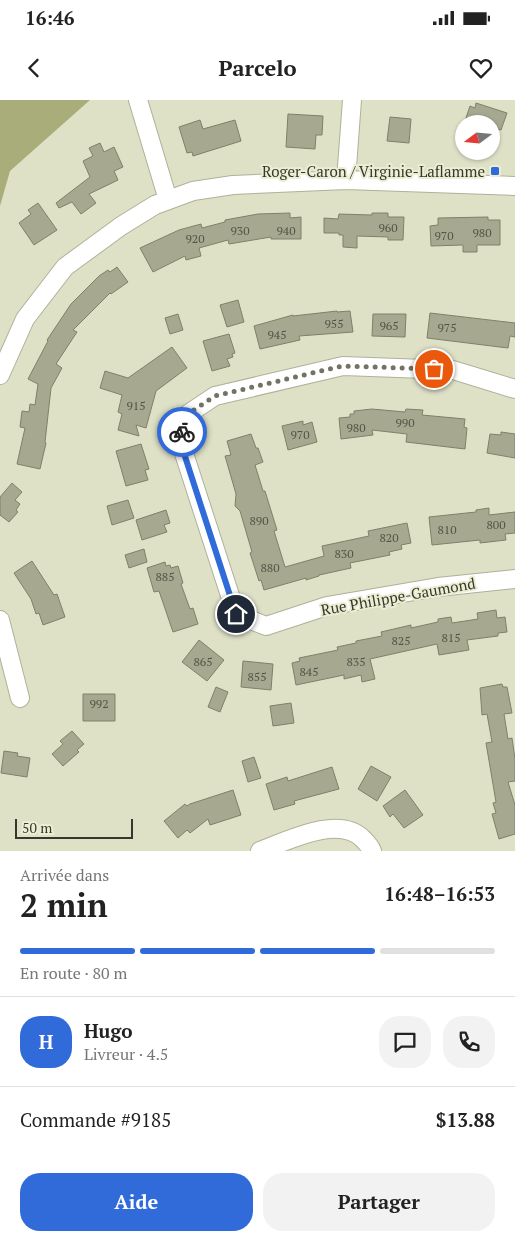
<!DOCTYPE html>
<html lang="fr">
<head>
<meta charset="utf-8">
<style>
  body { margin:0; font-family:"PT Serif",serif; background:#f2f2f2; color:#222; height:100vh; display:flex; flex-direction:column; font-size:19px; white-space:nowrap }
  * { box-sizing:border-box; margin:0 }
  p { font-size:16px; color:#767676 }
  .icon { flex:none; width:28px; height:28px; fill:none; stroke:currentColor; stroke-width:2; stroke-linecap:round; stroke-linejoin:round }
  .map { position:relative; height:751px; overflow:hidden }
  .side { display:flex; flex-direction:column; background:#fff; flex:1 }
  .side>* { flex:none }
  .needle { width:32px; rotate:254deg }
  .controls { position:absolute; left:455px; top:15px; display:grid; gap:10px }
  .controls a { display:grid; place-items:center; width:45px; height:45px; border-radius:50%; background:#fff; box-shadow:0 1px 4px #0004; font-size:25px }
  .scale { position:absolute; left:15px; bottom:12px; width:118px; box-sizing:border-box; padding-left:5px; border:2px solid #37382d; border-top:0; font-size:14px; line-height:18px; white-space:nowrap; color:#37382d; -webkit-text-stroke:4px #eceed4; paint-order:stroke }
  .pin { position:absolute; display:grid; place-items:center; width:42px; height:42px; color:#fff; margin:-21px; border:2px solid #fff; border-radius:50%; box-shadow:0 1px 5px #0007 }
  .courier { position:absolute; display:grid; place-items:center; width:50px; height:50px; margin:-25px; border:4px solid #316ad9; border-radius:50%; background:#fff; color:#222; box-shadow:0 1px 6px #0007 }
  .head em { font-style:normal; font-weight:800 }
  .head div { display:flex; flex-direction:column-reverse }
  .head { display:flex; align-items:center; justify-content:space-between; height:85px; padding:0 20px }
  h1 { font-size:32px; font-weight:800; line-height:38px }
  .bar { display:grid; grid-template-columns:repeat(4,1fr); gap:8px 5px; align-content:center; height:60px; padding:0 20px }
  .bar i { height:6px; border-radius:4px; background:#e0e0e0 }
  .bar .selected { background:#316ad9 }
  .bar p { grid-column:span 4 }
  .line { display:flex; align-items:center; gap:12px; padding:0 20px; border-top:1px solid #e0e0e0 }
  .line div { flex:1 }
  .round { display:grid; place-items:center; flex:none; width:52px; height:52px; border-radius:20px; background:#f2f2f2 }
  .button { display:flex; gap:10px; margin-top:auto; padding:10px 20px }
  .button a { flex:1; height:58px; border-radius:20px; background:#316ad9; color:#fff; font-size:20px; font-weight:800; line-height:58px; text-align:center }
  .button a+a { background:#f2f2f2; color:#222 }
  .status { display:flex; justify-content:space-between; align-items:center; height:35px; padding:0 25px; background:#fff; direction:ltr }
  .status svg { height:14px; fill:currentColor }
  header { display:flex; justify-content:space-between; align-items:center; height:65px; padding:0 20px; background:#fff; font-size:22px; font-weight:800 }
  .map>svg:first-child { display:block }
  .forest { fill:#a9ad7a }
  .building { fill:#a6a890; stroke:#7e8169 }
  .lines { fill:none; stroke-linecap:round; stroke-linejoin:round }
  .minor-casing { stroke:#afb198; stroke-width:20 }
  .minor { stroke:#fff; stroke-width:18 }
  .done { stroke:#727363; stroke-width:5; stroke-dasharray:0 9 }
  .route { stroke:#316ad9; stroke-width:6 }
  .poi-dot { fill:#316ad9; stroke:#eceed4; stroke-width:2 }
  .labels { text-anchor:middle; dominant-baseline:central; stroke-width:4; stroke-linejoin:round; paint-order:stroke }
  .number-label { font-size:12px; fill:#535446 }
  .poi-label { font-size:15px; fill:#37382d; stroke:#eceed4; text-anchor:end }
  .street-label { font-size:15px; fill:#37382d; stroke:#eceed4 }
</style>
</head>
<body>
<div class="status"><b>16:46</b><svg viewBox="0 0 49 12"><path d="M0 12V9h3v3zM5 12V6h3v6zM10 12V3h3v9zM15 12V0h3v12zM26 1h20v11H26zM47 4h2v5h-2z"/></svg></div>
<header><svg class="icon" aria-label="back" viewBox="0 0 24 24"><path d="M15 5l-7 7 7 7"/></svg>Parcelo<svg class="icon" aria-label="heart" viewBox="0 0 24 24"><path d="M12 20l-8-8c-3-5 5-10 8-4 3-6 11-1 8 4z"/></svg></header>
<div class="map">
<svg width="515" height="751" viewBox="0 0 515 751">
  <rect width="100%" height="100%" fill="#dfe1c7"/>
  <path class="forest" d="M0,0h90l-80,71 -10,35z"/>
  <path class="building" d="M476,3l31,10 -6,17 -10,-3v-3h-27l6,-18 5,2z
    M288,14l35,2 -1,19h-6l-1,14 -29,-2z
    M390,17l21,2 -2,24 -22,-2z
    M200,20l3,9 32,-9 6,21 -48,15 -1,-4 -5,1 -8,-26z
    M100,43l4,9 10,-5 9,20 -9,4 4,9 -29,14 7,9 -15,11 -9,-12 -13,6 -3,-5 34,-26 -7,-16 10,-5 -4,-8z
    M38,103l19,27 -23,15 -15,-22 12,-9 -3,-4z
    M290,113v5l11,-1v22h-30v-2l-42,7 -1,-4 -29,8 2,8 -15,4 -1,-4 -32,16 -13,-24 39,-18 22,-6 1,4 23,-6v-2l33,-6z
    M372,113h16v4h16l-1,23h-15v-3l-31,-1v12l-14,-1v-12h-4v-2h-15v-15l14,1 1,-5 33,1z
    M488,117v3h12v25h-23v7h-14v-7l-32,1 -1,-20 8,-1v-7z
    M117,167l11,15 -17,12 -1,-1 -37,37 4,2 -21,32 6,4 -11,20 -6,54 1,1 -6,26 -23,-5 8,-36 -5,-1 2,-16 7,1 1,-8 5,1 3,-21 -10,-5 20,-38 -1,-1 24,-36 28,-28 9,-6 2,2z
    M238,200l6,22 -17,5 -7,-22z
    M337,211v1l13,-1 3,21 -54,4 1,4 -40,9 -6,-23 39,-11v1z
    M430,213l85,10v14l-5,-1 -2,12 -81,-10z
    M178,214l5,16 -13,4 -5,-16z
    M373,214h33l-1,23 -33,-1z
    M229,234l6,19 -3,1 1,3 -6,2 3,7 -18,5 -9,-30z
    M172,247l15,21 -31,23 -10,37 -10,-3 3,11 -21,-6 4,-16 -4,-2 4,-17 -22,-7 5,-17 23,7z
    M372,309l33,3 1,-3 17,1 -1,5 43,4 -1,8 3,1 -2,21 -59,-7 1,-8 -35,-4 1,5 -32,4 -2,-21 11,-1v-3h4v-3z
    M303,321v4l9,-3 5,20 -29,8 -6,-24z
    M501,332l14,2v24l-28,-5 3,-19 11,1z
    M251,334l5,14h2l5,14 -8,3 8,26h2l12,39 -3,1 11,36 39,-11 -2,-10 47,-10 -1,-5 39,-8 4,20 -10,2 1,4 -13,3 1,3 -40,8 1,5 -32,7v1l-13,4v-2l-42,12 -3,-10 -2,1 -9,-28 2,-1 -12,-41 -5,-5 1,-12 -11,-38 6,-1 -4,-14z
    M141,344l8,25 -4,1 3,10 -22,6 -10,-35z
    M12,383l10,9 -7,8 5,4 -4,6 2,2 -9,10 -9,-7v-18z
    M128,400l6,18 -22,7 -5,-19z
    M489,408v7l26,-3v21l-10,1 1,6 -26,3v-3l-48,5 -3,-28 47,-5v-2z
    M166,410l4,13 -6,2 3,7 -25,8 -6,-20z
    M144,449l3,13 -18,6 -4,-13z
    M32,461l22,34 3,-1 8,23 -22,8 -4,-12 -3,1 -5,-15 -17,-26z
    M165,462l1,4 4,-1 1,3 7,-2 5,17 -2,1 9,25 3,-1 5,16 -25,8 -14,-41 -5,1 -7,-24z
    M496,510l1,8 8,-1 2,15 -9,1v3l-31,4 2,10 -30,5 -2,-11 -67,15 5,20 -13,3 -1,-7 -17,4v-4l-48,10 -4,-22 8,-2 -1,-3 39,-8 -1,-3 19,-4v-2l26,-5 -1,-4 30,-7v3l27,-6v-3l13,-2 1,6 26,-4 -1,-6z
    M199,540l25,20 -17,21 -25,-19z
    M243,561l30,3 -2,26 -30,-3z
    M502,584l1,3h4l5,26 -8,1 4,25 4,-1 3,21v22l-7,1 7,23v29l-16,5 -7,-25 4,-1 -3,-10 3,-1 -10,-59 6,-1 -5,-28 -5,1 -2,-27z
    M216,587l12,5 -8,20 -12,-5z
    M83,594h32v27h-32z
    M291,603l3,20 -21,3 -3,-20z
    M72,631l12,13 -7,6 2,2 -16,14 -11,-12 11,-10 -3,-3z
    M4,651l14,2 -1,3 13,2 -3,19 -26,-4z
    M254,657l7,21 -13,4 -6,-21z
    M371,666l20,11 -14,24 -19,-12z
    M332,667l7,22 -45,12 1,3 -21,6 -8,-26 21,-7 1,4z
    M233,690l8,25 -31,10 -2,-6 -18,14 -3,-3 -9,8 -14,-17 21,-17 2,2 3,-2z
    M405,690l18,25 -19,13 -11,-14 -3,3 -7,-11z"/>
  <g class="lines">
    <g class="minor-casing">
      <path id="minor" d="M138,0l30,100
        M346,80l6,-80
        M0,275l25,-56 40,-52 56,-41 34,-21 38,-14 40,-6 113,-5 169,6
        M515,289l-62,-19 -110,-4 -128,30 -30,20 -5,25 56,173 30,12 61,-20 111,-19 77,-8
        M0,520l20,78
        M260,751c27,-10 79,-37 103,-12 4,4 7,7 9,12"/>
    </g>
    <use href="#minor" class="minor"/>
  </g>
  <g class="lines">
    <path class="done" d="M182,332l3,-16 30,-20 127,-30 92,3"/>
    <path class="route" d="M182,332l-2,9 56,173"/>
  </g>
  <rect class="poi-dot" x="490" y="66" width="10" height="10" rx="2.5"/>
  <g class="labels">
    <g class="number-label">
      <text x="388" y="127">960</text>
      <text x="240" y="130">930</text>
      <text x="286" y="130">940</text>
      <text x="482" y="132">980</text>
      <text x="444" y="135">970</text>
      <text x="195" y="138">920</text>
      <text x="334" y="223">955</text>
      <text x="389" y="225">965</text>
      <text x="447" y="227">975</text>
      <text x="277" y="234">945</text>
      <text x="136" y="305">915</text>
      <text x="405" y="322">990</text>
      <text x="356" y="327">980</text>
      <text x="300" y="334">970</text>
      <text x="259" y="420">890</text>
      <text x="496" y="424">800</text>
      <text x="447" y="429">810</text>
      <text x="389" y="437">820</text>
      <text x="344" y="453">830</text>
      <text x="270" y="467">880</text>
      <text x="165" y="476">885</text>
      <text x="451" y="537">815</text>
      <text x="401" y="540">825</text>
      <text x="203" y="561">865</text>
      <text x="356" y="561">835</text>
      <text x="309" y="571">845</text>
      <text x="257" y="576">855</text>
      <text x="99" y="603">992</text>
    </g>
    <g class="poi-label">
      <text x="485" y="71">Roger-Caron / Virginie-Laflamme</text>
    </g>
    <g class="street-label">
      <text transform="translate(398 496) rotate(-10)">Rue Philippe-Gaumond</text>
    </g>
  </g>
</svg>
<div class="controls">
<a><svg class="needle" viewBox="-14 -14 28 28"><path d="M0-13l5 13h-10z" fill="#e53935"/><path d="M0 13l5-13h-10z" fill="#767676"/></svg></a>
</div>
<div class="scale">50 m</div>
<div class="pin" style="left:434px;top:269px;background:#ea580c"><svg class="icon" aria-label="bag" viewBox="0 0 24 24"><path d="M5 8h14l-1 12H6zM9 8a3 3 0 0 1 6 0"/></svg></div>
<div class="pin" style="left:236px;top:514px;background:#1f2937"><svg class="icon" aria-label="home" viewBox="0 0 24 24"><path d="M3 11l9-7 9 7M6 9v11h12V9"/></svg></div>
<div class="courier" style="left:182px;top:332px"><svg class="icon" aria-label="bike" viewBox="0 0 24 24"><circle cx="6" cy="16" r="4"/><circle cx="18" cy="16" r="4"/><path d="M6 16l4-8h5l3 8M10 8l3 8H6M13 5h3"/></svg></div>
</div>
<section class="side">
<div class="head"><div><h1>2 min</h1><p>Arrivée dans</p></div><em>16:48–16:53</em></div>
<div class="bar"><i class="selected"></i><i class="selected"></i><i class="selected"></i><i></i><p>En route · 80 m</p></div>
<div class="line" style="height:90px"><b class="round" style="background:#316ad9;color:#fff">H</b><div><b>Hugo</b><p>Livreur · 4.5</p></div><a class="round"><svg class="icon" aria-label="chat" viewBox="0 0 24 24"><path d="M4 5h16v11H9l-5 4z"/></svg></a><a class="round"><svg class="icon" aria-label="phone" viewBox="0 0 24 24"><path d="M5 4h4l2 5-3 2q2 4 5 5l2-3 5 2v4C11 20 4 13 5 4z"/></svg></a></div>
<div class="line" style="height:65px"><div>Commande #9185</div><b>$13.88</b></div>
<div class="button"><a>Aide</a><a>Partager</a></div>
</section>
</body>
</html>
